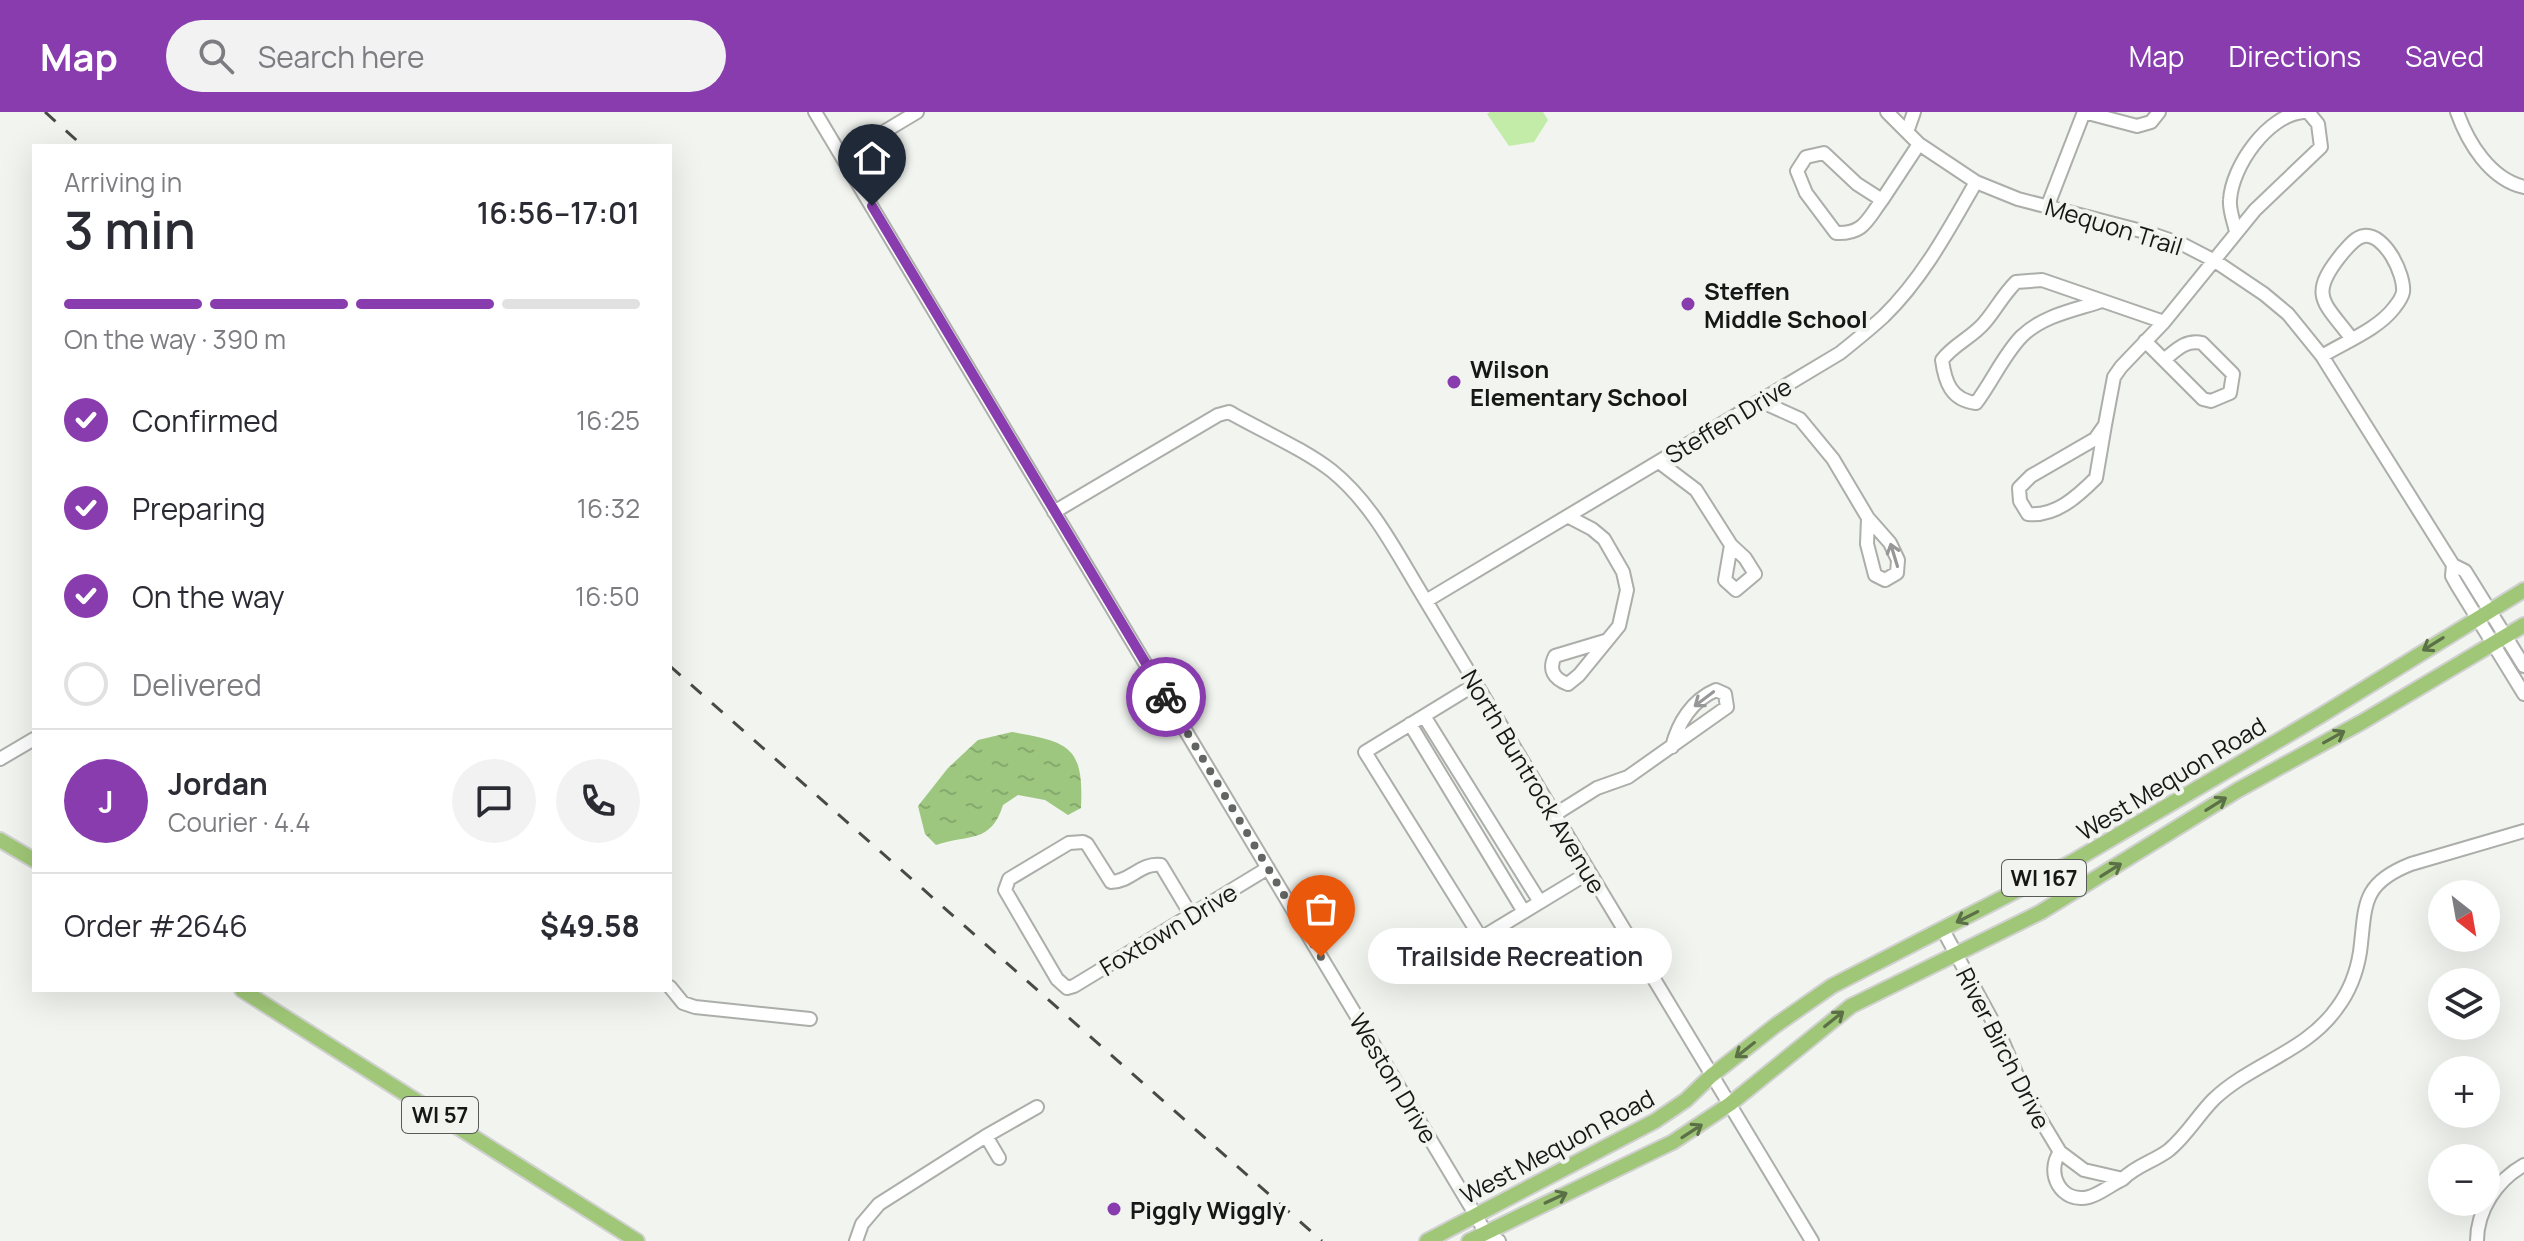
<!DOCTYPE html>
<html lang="en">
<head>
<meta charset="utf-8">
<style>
  body { margin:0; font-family:Manrope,sans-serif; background:#f2f2f3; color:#2b2b33; height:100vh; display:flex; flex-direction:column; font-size:30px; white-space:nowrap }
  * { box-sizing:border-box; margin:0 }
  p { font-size:26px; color:#7c7c81 }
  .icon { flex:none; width:44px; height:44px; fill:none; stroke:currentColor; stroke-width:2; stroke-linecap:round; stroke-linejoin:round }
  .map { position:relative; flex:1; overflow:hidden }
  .side { position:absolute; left:32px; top:32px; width:640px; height:848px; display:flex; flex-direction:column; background:#fff; border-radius:0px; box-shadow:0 8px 32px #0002 }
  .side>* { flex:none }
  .needle { width:52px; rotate:149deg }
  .fabs { position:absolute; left:2428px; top:768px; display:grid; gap:16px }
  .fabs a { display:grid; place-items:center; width:72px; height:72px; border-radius:50%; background:#fff; box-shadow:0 8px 32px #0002; font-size:40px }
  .pin { position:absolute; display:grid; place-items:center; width:68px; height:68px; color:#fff; margin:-82px -34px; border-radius:50% 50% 50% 0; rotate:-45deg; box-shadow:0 0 8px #0007 }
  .pin .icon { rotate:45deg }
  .courier { position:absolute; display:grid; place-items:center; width:80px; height:80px; margin:-40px; border:6px solid #893cad; border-radius:50%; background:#fff; color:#222; box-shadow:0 2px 10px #0007 }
  .bubble { position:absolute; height:56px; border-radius:28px; background:#fff; box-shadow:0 8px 32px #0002; font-size:26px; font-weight:600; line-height:56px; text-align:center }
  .head em { font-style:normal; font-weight:600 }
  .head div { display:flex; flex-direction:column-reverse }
  .head { display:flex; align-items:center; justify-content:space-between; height:136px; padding:0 32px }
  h1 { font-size:52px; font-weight:600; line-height:60px }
  .bar { display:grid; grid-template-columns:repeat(4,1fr); gap:12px 8px; align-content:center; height:96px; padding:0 32px }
  .bar i { height:10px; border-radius:6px; background:#e1e1e2 }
  .bar .current { background:#893cad }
  .bar p { grid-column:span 4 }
  .line { display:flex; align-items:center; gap:20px; padding:0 32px; border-top:2px solid #e1e1e2 }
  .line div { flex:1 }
  .round { display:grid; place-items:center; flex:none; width:84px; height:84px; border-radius:42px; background:#f2f2f3 }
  ol { padding:0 32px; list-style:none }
  li { display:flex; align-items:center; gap:24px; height:88px }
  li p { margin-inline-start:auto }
  li .icon { padding:8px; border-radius:50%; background:#893cad; color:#fff; stroke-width:4 }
  li:last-child { color:#7c7c81 }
  li i { width:44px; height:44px; border:4px solid #e1e1e2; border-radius:50% }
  header { display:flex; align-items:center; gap:48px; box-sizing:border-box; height:112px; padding:0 40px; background:#893cad; color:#fff }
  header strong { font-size:38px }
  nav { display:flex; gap:44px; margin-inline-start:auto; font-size:28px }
  .search { width:560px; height:72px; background:#f2f2f3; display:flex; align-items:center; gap:20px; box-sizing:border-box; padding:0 28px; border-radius:44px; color:#7c7c81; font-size:30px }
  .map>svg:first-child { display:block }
  .grass { fill:#c4eca9 }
  .water { fill:url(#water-ripples) }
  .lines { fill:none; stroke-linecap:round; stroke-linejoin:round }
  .minor-casing { stroke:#abaea9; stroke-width:16 }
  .major-casing { stroke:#d0d1d0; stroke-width:18 }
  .minor { stroke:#fff; stroke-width:12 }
  .major { stroke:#a0c777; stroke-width:14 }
  .rail { stroke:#484a47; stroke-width:3; stroke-dasharray:14 14; stroke-linecap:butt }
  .oneway { stroke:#969796 }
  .oneway2 { stroke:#5b7046 }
  .done { stroke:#636562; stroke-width:8; stroke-dasharray:0 14.4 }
  .route { stroke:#893cad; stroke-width:10 }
  .poi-dot { fill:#893cad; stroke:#f1f4ef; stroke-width:3 }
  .labels { text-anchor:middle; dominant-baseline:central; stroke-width:8; stroke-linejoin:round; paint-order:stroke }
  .shield { fill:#f1f4ef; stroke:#585a57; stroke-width:2 }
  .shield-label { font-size:22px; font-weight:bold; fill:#161816 }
  .street-label { font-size:24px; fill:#161816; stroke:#f1f4ef }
  .poi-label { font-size:24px; font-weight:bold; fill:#161816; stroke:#f1f4ef; text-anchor:start }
</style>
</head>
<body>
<header>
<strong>Map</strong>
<div class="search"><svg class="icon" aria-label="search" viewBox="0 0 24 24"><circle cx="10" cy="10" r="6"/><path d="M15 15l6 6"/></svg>Search here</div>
<nav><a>Map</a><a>Directions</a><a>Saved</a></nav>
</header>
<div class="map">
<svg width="2524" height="1129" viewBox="0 0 2524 1129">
  <defs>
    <pattern id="water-ripples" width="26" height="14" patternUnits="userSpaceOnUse" patternTransform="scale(2)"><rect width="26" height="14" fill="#9dc77f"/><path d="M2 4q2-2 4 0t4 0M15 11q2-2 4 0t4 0" fill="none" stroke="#86aa6d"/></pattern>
  </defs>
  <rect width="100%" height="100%" fill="#f1f4ef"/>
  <path class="grass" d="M1490,0h53l5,8 -14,22 -25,4 -22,-32z"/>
  <path class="water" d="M1012,620c57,10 72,14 69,76l-13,7 -23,-15 -27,-5 -15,10c-12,39 -35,29 -67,40l-11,-11 -7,-28 30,-38 30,-28z"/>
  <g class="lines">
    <g class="minor-casing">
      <path id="minor" d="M815,0l660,1102 10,18 1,9
        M1887,0l32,32 57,38 42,17 131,34 35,12 31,16 49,33 24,20 34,42 131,209 12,6 59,95
        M2084,0l53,14 14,-4 8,-10
        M2457,0c11,31 33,67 67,75
        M1907,20l7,-20
        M842,45l75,-45
        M1882,88c-15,20 -18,34 -46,33l-30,-40 -9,-22 9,-14 18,-4 33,31 25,16 37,-56
        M2048,93l36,-93
        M2236,120c-2,-10 -7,-22 -6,-32 2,-34 38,-85 73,-88
        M2102,189c-27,9 -58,14 -80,35 -18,18 -30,46 -46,67 -25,-3 -31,-21 -34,-43 12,-16 31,-23 43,-38 11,-13 18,-27 31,-40l26,-2 122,42
        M2145,229l58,58 8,2 19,-8 3,-19 -31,-31c-16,-4 -26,7 -38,17
        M2322,244c23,-14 56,-27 72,-48 4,-5 8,-10 9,-16 2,-17 -18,-59 -39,-56 -9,1 -17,12 -23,19 -33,41 -17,47 10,83
        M1760,289l40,18 33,40 35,59 22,25 8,17 -1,13 -12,7 -10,-5 -8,-31 1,-26
        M2105,313l-9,53c-19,19 -41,39 -68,36l-8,-13 -1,-13 12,-12 64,-37 10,-14 9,-48 7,-10 43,-45 91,-112 66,-63 -3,-23 -10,-12
        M1659,350l37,28 35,55 14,13 10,16 -19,16 -11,-10 6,-35
        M1054,400l164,-97 11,-3c31,18 75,37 103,59 42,34 66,85 94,130l386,640
        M1569,405l23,12 12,10 19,33 4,18 -8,36 -40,49 -11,9c-14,-5 -20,-14 -13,-28l50,-15
        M2453,453l-1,11 5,9 67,109
        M1426,489l414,-248c15,-12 30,-24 44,-37 39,-38 65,-87 92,-134
        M1476,572l-111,68 116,186 107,-65
        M1424,604l116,186
        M1410,612l114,188
        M0,647l34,-20
        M1554,703l43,-27 31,-11 99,-70 -2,-13 -9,-4c-24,10 -38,33 -44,57
        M1191,803l-30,-50c-20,-3 -31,17 -50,17l-24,-38 -4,-2 -14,1 -60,36 -4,11 52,89 10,9 7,-2 194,-118
        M1943,818l56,103 26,61 35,58 24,18 39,9c12,-13 32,-18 46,-29 18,-15 29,-35 45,-51 38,-36 92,-47 123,-91 12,-16 20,-37 23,-56 6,-46 0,-68 51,-88l113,-33
        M670,875l13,16 12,4 115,12
        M986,1024l13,22
        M2060,1040c-15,21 1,52 29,45 11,-3 23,-13 34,-18
        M1485,1120l14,9
        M856,1129l6,-17 17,-20 107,-68 51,-29
        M2477,1129c0,-31 20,-61 47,-76"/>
    </g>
    <g class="major-casing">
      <path id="major" d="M0,728l34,20
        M242,878l395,251
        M1427,1129l228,-120 31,-21 25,-24 65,-51 56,-39 240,-124 248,-146 204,-126
        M1469,1129l204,-99 57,-38 121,-98 190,-94 197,-122 124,-68 162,-97"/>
    </g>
    <use href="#minor" class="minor"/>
    <use href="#major" class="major"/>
    <path class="rail" d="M45,0l38,34
      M670,554l652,575"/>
  </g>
  <defs><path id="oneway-shaft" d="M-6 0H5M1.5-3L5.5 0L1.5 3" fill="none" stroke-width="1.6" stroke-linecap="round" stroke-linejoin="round" transform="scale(2)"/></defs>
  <g class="oneway">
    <use href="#oneway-shaft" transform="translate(1894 443) rotate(-107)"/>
    <use href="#oneway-shaft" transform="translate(1704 587) rotate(143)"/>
  </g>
  <g class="oneway2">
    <use href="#oneway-shaft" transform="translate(2433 532) rotate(148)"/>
    <use href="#oneway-shaft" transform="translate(2334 625) rotate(-29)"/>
    <use href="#oneway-shaft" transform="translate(2216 692) rotate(-32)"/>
    <use href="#oneway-shaft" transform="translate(2111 758) rotate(-32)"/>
    <use href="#oneway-shaft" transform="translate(1967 805) rotate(153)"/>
    <use href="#oneway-shaft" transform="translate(1834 907) rotate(-39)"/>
    <use href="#oneway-shaft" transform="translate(1745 938) rotate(142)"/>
    <use href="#oneway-shaft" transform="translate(1692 1019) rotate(-33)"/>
    <use href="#oneway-shaft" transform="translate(1556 1086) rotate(-25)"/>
  </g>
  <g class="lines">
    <path class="done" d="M1166,585l155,260"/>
    <path class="route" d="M872,94l294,491"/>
  </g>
  <g class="poi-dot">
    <circle cx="1688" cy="192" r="8"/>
    <circle cx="1454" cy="270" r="8"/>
    <circle cx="1114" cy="1097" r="8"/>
  </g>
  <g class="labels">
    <g class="shield">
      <rect x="2002" y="748" width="84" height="36" rx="6"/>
      <rect x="402" y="985" width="76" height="36" rx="6"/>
    </g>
    <g class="shield-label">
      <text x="2044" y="766">WI 167</text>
      <text x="440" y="1003">WI 57</text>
    </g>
    <g class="street-label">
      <text transform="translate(2114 114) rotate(17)">Mequon Trail</text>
      <text transform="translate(1728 308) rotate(-31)">Steffen Drive</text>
      <text transform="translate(2171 666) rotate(-31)">West Mequon Road</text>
      <text transform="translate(1534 669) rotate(59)">North Buntrock Avenue</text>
      <text transform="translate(1168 817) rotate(-31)">Foxtown Drive</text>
      <text transform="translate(2004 936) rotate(63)">River Birch Drive</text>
      <text transform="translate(1394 966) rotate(59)">Weston Drive</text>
      <text transform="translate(1557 1034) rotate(-28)">West Mequon Road</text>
    </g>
    <g class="poi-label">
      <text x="1704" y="178">Steffen<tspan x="1704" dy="28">Middle School</tspan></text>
      <text x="1470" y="256">Wilson<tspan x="1470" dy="28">Elementary School</tspan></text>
      <text x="1130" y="1097">Piggly Wiggly</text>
    </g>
  </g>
</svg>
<div class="fabs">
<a><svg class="needle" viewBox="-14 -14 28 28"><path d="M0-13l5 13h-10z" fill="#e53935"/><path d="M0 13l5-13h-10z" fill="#7c7c81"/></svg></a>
<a><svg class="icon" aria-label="layers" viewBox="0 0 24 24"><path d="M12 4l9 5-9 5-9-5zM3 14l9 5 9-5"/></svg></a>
<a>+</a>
<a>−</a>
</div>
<div class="pin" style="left:1321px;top:845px;background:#ea580c"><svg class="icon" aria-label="bag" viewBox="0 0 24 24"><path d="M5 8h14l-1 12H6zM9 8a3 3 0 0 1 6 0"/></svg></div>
<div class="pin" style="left:872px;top:94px;background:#1f2937"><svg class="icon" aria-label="home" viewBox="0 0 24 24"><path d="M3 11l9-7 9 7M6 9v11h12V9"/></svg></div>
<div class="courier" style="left:1166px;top:585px"><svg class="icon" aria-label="bike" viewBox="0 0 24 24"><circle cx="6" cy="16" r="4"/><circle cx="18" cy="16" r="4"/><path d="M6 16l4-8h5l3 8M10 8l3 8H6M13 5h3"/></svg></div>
<div class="bubble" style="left:1368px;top:816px;width:304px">Trailside Recreation</div>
<section class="side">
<div class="head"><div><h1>3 min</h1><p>Arriving in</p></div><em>16:56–17:01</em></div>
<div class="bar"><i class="current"></i><i class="current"></i><i class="current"></i><i></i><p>On the way · 390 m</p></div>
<ol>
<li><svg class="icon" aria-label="check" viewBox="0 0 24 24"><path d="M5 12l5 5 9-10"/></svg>Confirmed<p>16:25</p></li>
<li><svg class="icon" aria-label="check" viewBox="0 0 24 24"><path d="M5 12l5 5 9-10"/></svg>Preparing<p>16:32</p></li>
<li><svg class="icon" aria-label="check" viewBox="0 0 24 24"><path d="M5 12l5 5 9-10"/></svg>On the way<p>16:50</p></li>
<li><i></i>Delivered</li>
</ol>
<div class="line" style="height:144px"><b class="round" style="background:#893cad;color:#fff">J</b><div><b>Jordan</b><p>Courier · 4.4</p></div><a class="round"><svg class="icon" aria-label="chat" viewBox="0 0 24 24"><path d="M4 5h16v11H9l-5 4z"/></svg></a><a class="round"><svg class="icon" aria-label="phone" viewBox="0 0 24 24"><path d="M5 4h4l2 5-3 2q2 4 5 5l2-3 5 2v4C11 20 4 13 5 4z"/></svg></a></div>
<div class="line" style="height:104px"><div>Order #2646</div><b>$49.58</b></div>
</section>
</div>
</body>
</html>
